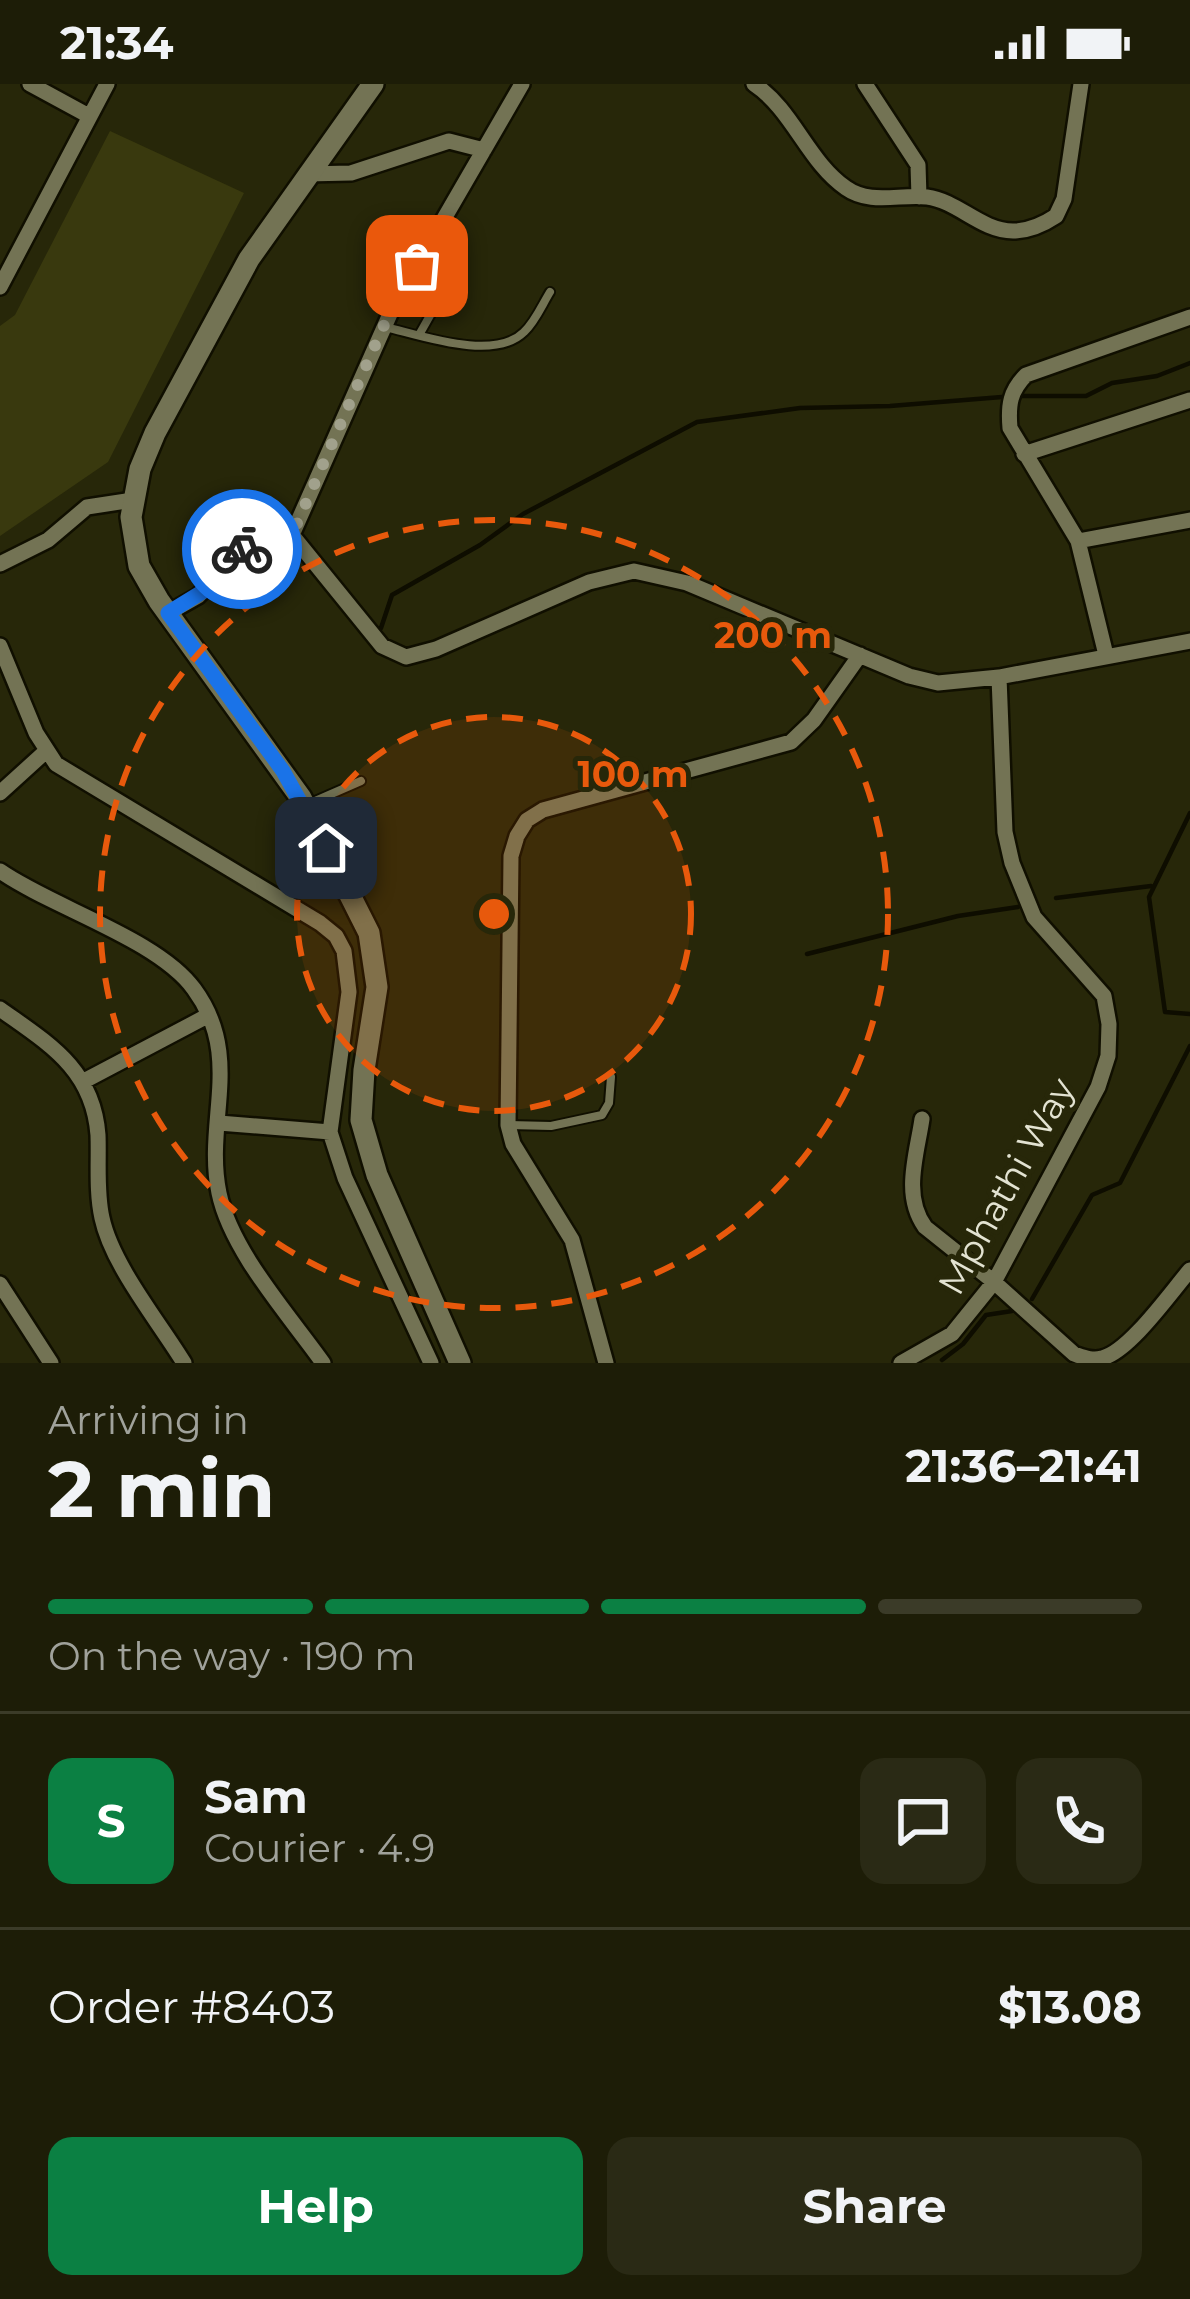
<!DOCTYPE html>
<html lang="en">
<head>
<meta charset="utf-8">
<style>
  body { margin:0; font-family:Montserrat,sans-serif; background:#2a2a15; color:#f1f3f6; height:100vh; display:flex; flex-direction:column; font-size:45px; white-space:nowrap }
  * { box-sizing:border-box; margin:0 }
  p { font-size:39px; color:#a0a29b }
  .icon { flex:none; width:66px; height:66px; fill:none; stroke:currentColor; stroke-width:2; stroke-linecap:round; stroke-linejoin:round }
  .map { position:relative; height:1279px; overflow:hidden }
  .panel { display:flex; flex-direction:column; background:#1d1d07; flex:1 }
  .panel>* { flex:none }
  .pin { position:absolute; display:grid; place-items:center; width:102px; height:102px; color:#fff; margin:-51px; border-radius:24px; box-shadow:0 6px 18px #0006 }
  .courier { position:absolute; display:grid; place-items:center; width:120px; height:120px; margin:-60px; border:9px solid #1a73e8; border-radius:50%; background:#fff; color:#222; box-shadow:0 3px 15px #0007 }
  .head em { font-style:normal; font-weight:700 }
  .head div { display:flex; flex-direction:column-reverse }
  .head { display:flex; align-items:center; justify-content:space-between; height:204px; padding:0 48px }
  h1 { font-size:78px; font-weight:700; line-height:90px }
  .bar { display:grid; grid-template-columns:repeat(4,1fr); gap:18px 12px; align-content:center; height:144px; padding:0 48px }
  .bar i { height:15px; border-radius:9px; background:#3b3b28 }
  .bar .on { background:#0b8043 }
  .bar p { grid-column:span 4 }
  .line { display:flex; align-items:center; gap:30px; padding:0 48px; border-top:3px solid #3b3b28 }
  .line div { flex:1 }
  .round { display:grid; place-items:center; flex:none; width:126px; height:126px; border-radius:24px; background:#2a2a15 }
  .primary-button { display:flex; gap:24px; margin-top:auto; padding:24px 48px }
  .primary-button a { flex:1; height:138px; border-radius:24px; background:#0b8043; color:#fff; font-size:48px; font-weight:700; line-height:138px; text-align:center }
  .primary-button a+a { background:#2a2a15; color:#f1f3f6 }
  .status { display:flex; justify-content:space-between; align-items:center; height:84px; padding:0 60px; background:#1d1d07; direction:ltr }
  .status svg { height:33px; fill:currentColor }
  .map>svg:first-child { display:block }
  .green { fill:#39390e }
  .lines { fill:none; stroke-linecap:round; stroke-linejoin:round }
  .stream { stroke:#0e0d00; stroke-width:4.5 }
  .lane-casing { stroke:#100f00; stroke-width:12 }
  .street-casing { stroke:#100f00; stroke-width:20 }
  .secondary-casing { stroke:#100f00; stroke-width:26 }
  .lane { stroke:#737354; stroke-width:8 }
  .street { stroke:#737354; stroke-width:15 }
  .secondary { stroke:#737354; stroke-width:21 }
  .done { stroke:#a1a18c; stroke-width:12; stroke-dasharray:0 21.6 }
  .route { stroke:#1a73e8; stroke-width:15 }
  .ring { fill:none; stroke:#e8590c; stroke-width:6; stroke-dasharray:21 15 }
  .labels { text-anchor:middle; dominant-baseline:central; stroke-width:10; stroke-linejoin:round; paint-order:stroke }
  .street-label { font-size:36px; fill:#e3e3d2; stroke:#272709 }
  .centre { fill:#e8590c; stroke:#272709; stroke-width:6 }
  .ring-label { font-size:36px; text-anchor:middle; font-weight:bold; fill:#e8590c; stroke:#272709; stroke-width:10; stroke-linejoin:round; paint-order:stroke }
</style>
</head>
<body>
<div class="status"><b>21:34</b><svg viewBox="0 0 49 12"><path d="M0 12V9h3v3zM5 12V6h3v6zM10 12V3h3v9zM15 12V0h3v12zM26 1h20v11H26zM47 4h2v5h-2z"/></svg></div>
<div class="map">
<svg width="1190" height="1279" viewBox="0 0 1190 1279">
  <rect width="100%" height="100%" fill="#272709"/>
  <path class="green" d="M110,47l134,62 -136,269 -108,74v-210l15,-11z"/>
  <g class="lines">
    <path class="stream" d="M1022,312h64l26,-13 45,-7 33,-13
      M381,544l11,-33 88,-50 43,-31 174,-92 103,-14 90,-2 112,-9
      M1190,729l-41,84 16,115 25,2
      M1056,814l95,-12
      M807,870l151,-38 60,-9
      M1032,1215l60,-104 28,-12 70,-137
      M942,1276l21,-16 23,-29 26,-4"/>
    <g class="lane-casing">
      <path id="lane" d="M385,243c35,8 109,35 139,5 11,-10 18,-27 26,-40
        M419,251l35,-62
        M306,721l55,-24
        M509,1041l42,1 51,-11 7,-12 2,-26"/>
    </g>
    <g class="street-casing">
      <path id="street" d="M30,0l59,32
        M754,0c39,26 54,78 92,104 24,17 53,6 81,9 31,4 54,34 86,34 15,0 31,-7 43,-15l8,-17 17,-115
        M865,0l53,81 1,32
        M306,90l45,-1 98,-32 35,9
        M0,203l107,-203
        M1024,370l166,-54
        M292,451l90,111 24,11 30,-8 153,-67 45,-11 53,12 222,93 29,7 61,-6 191,-36
        M292,451l102,-230 128,-221
        M1078,457l112,-21
        M0,480l48,-24 39,-33 46,-7
        M168,529l30,-17 48,-50 46,-11
        M0,562l36,87 20,31 264,159 16,13 8,15 5,41 -19,140 15,46 86,185
        M1106,571l-28,-114 -68,-113c-2,-23 0,-37 16,-53l164,-58
        M0,709l45,-41
        M0,787c51,36 158,68 194,118 50,68 10,132 25,204 12,58 70,122 104,170
        M0,925c49,35 93,60 98,126 1,27 -2,56 4,83 10,47 57,104 82,145
        M84,997l125,-66
        M922,1035c-5,35 -20,76 3,108l69,55 80,72c9,3 18,7 28,4 27,-6 69,-66 88,-88
        M219,1039l111,9
        M0,1200l51,79
        M606,1279l-34,-123 -59,-96 -5,-19 3,-269 6,-20 10,-16 16,-10 248,-68 23,-22 46,-65
        M901,1279l51,-29 42,-52 104,-195 10,-31 1,-32 -5,-28 -70,-79 -22,-54 -7,-31 -6,-155"/>
    </g>
    <g class="secondary-casing">
      <path id="secondary" d="M373,0l-124,175 -94,174 -15,36 -9,48 8,49 20,35 142,197 68,135 8,54 -13,83 -3,50 16,55 83,188"/>
    </g>
    <use href="#lane" class="lane"/>
    <use href="#street" class="street"/>
    <use href="#secondary" class="secondary"/>
  </g>
  <g class="lines">
    <path class="done" d="M242,465l12,-6 38,-8 91,-208 34,-61"/>
    <path class="route" d="M242,465l-35,40 -39,24 115,158 43,77"/>
  </g>
  <circle cx="494" cy="830" r="197" fill="#e8590c" fill-opacity=".12"/>
  <g class="ring">
    <circle cx="494" cy="830" r="197"/>
    <circle cx="494" cy="830" r="394"/>
  </g>
  <g class="labels">
    <g class="street-label">
      <text transform="translate(1006 1102) rotate(-61)">Mphathi Way</text>
    </g>
  </g>
  <circle cx="494" cy="830" r="18" class="centre"/>
  <g class="ring-label">
    <text x="773" y="564">200 m</text>
    <text x="633" y="703">100 m</text>
  </g>
</svg>
<div class="pin" style="left:417px;top:182px;background:#ea580c"><svg class="icon" aria-label="bag" viewBox="0 0 24 24"><path d="M5 8h14l-1 12H6zM9 8a3 3 0 0 1 6 0"/></svg></div>
<div class="pin" style="left:326px;top:764px;background:#1f2937"><svg class="icon" aria-label="home" viewBox="0 0 24 24"><path d="M3 11l9-7 9 7M6 9v11h12V9"/></svg></div>
<div class="courier" style="left:242px;top:465px"><svg class="icon" aria-label="bike" viewBox="0 0 24 24"><circle cx="6" cy="16" r="4"/><circle cx="18" cy="16" r="4"/><path d="M6 16l4-8h5l3 8M10 8l3 8H6M13 5h3"/></svg></div>
</div>
<section class="panel">
<div class="head"><div><h1>2 min</h1><p>Arriving in</p></div><em>21:36–21:41</em></div>
<div class="bar"><i class="on"></i><i class="on"></i><i class="on"></i><i></i><p>On the way · 190 m</p></div>
<div class="line" style="height:216px"><b class="round" style="background:#0b8043;color:#fff">S</b><div><b>Sam</b><p>Courier · 4.9</p></div><a class="round"><svg class="icon" aria-label="chat" viewBox="0 0 24 24"><path d="M4 5h16v11H9l-5 4z"/></svg></a><a class="round"><svg class="icon" aria-label="phone" viewBox="0 0 24 24"><path d="M5 4h4l2 5-3 2q2 4 5 5l2-3 5 2v4C11 20 4 13 5 4z"/></svg></a></div>
<div class="line" style="height:156px"><div>Order #8403</div><b>$13.08</b></div>
<div class="primary-button"><a>Help</a><a>Share</a></div>
</section>
</body>
</html>
